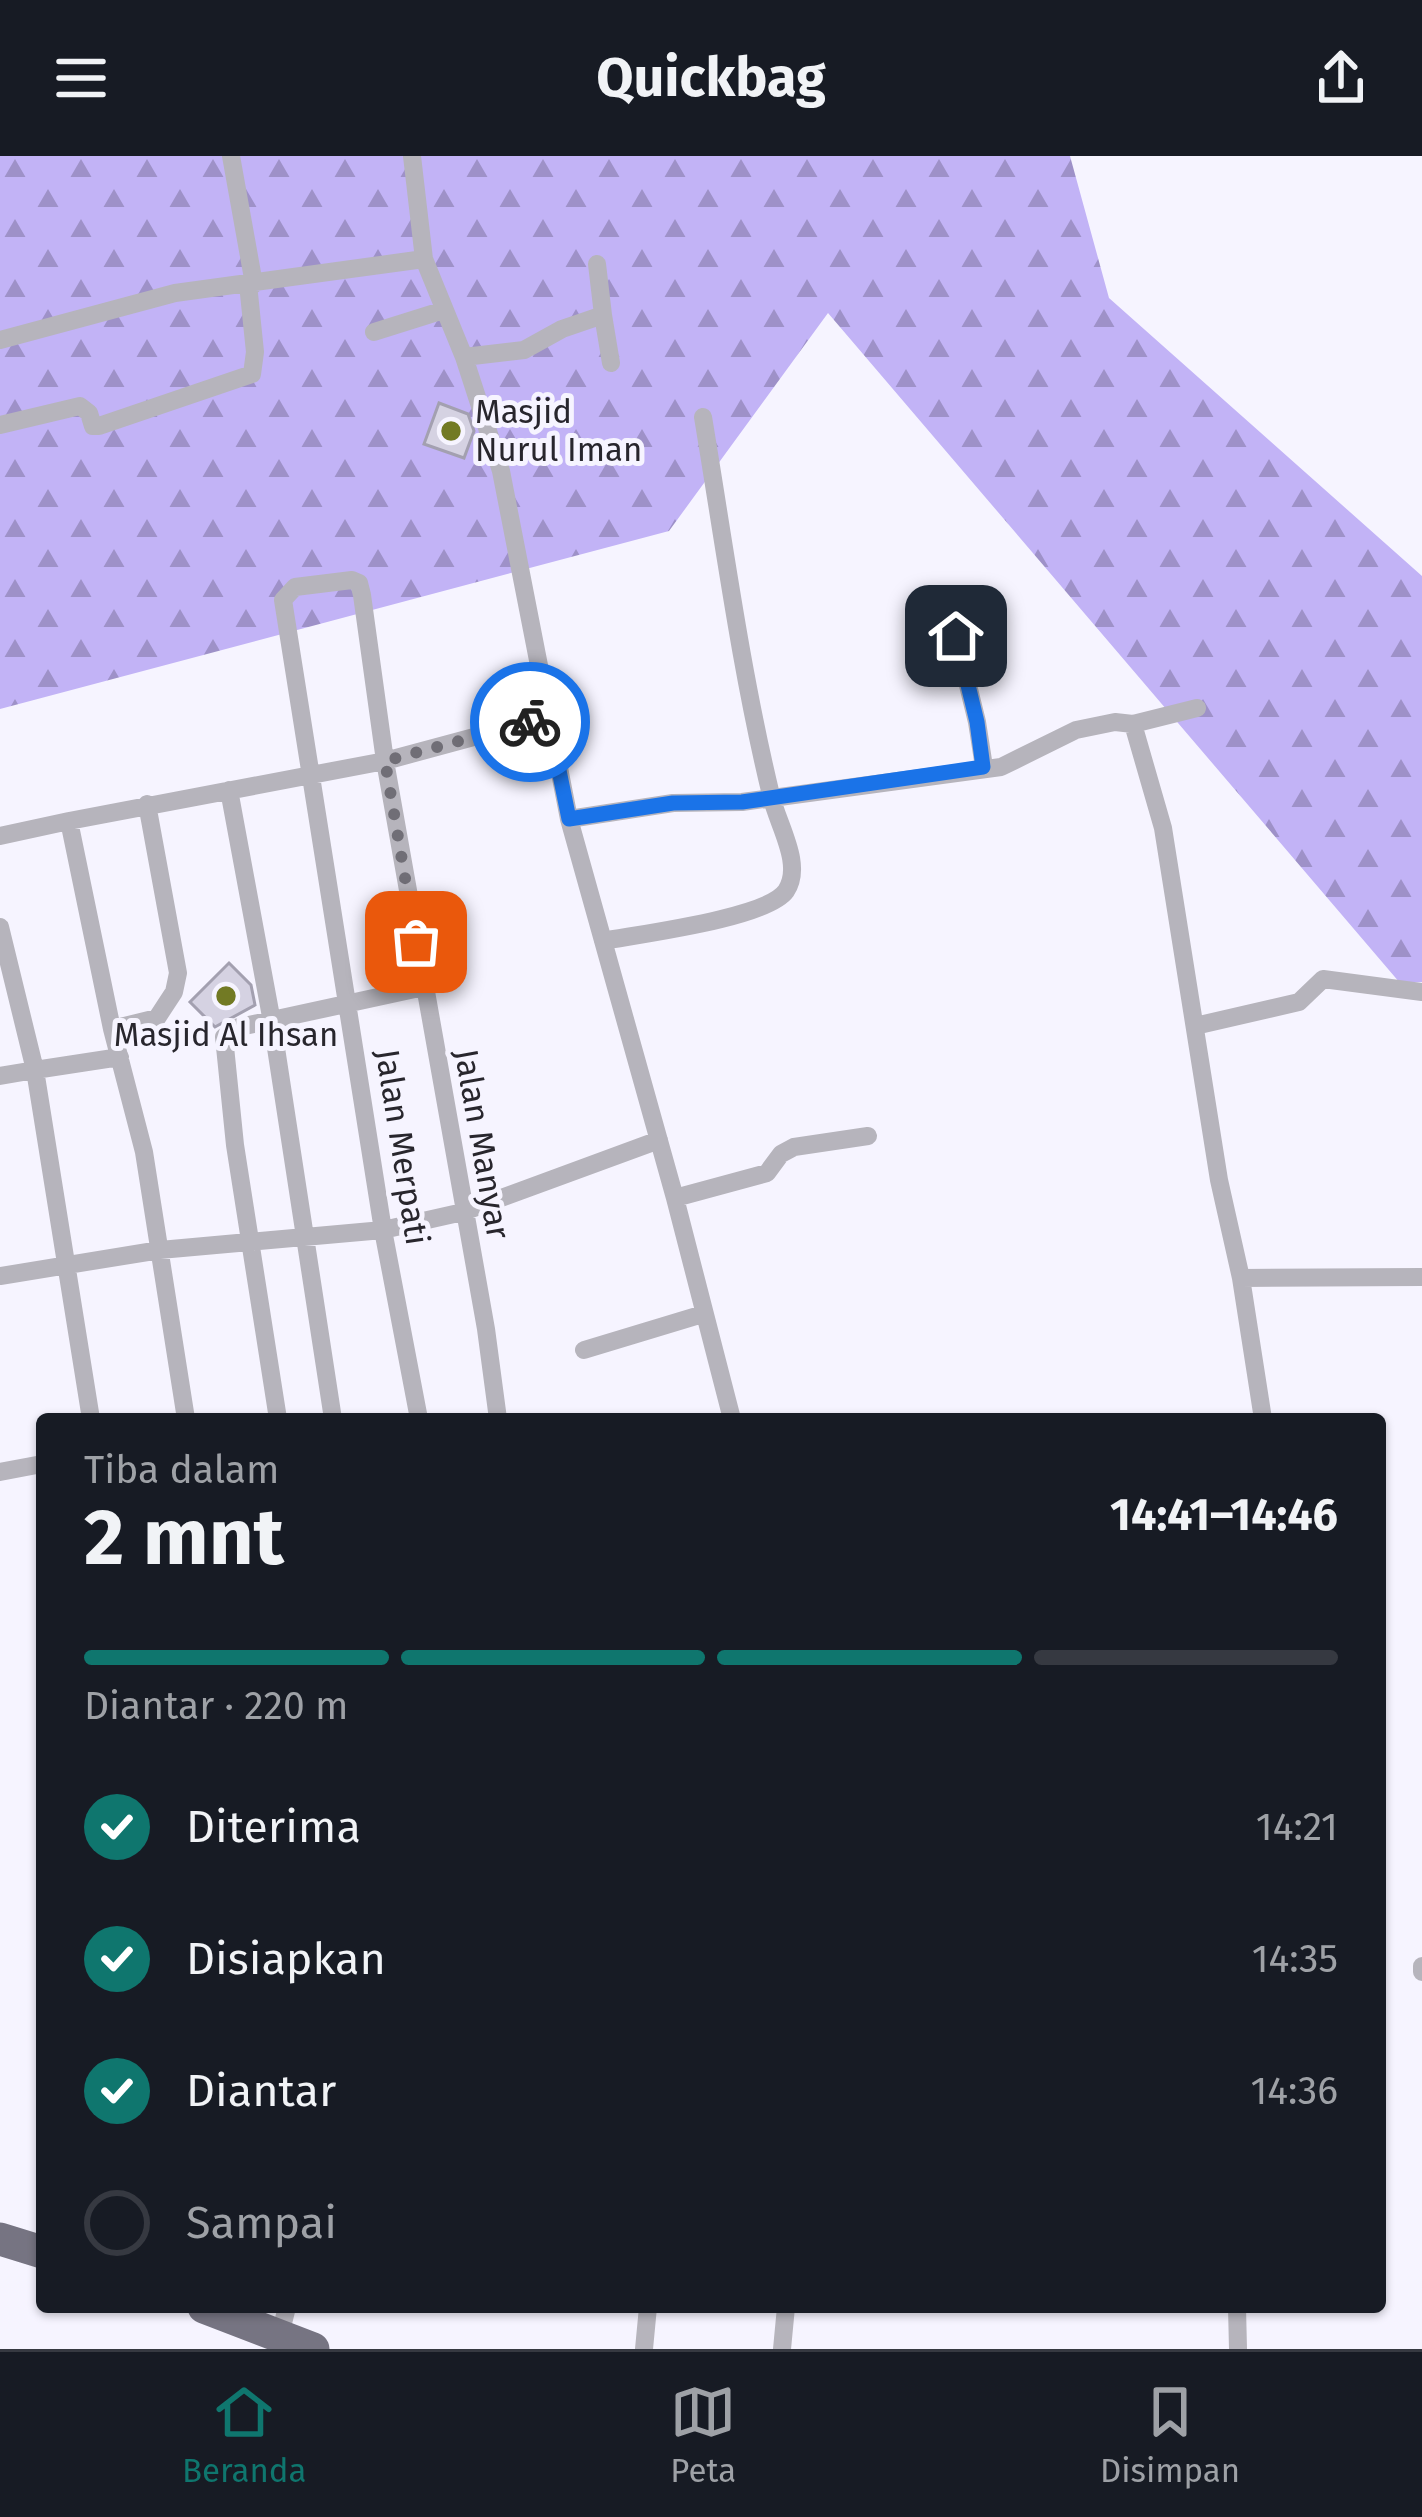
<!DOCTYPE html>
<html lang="id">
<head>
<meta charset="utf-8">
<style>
  body { margin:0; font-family:"Fira Sans",sans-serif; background:#20242c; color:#f1f3f6; height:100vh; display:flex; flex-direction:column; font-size:45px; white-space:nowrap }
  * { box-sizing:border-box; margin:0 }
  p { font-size:39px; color:#9ea1a6 }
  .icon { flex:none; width:66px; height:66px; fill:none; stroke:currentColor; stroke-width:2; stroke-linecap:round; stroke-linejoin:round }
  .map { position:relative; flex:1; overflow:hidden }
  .details { position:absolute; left:36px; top:1257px; width:1350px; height:900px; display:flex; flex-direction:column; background:#171b24; border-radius:12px; box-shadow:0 3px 9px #0004 }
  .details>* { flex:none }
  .pin { position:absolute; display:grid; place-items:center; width:102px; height:102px; color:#fff; margin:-51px; border-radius:24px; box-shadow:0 6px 18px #0006 }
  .courier { position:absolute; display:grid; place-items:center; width:120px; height:120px; margin:-60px; border:9px solid #1a73e8; border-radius:50%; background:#fff; color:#222; box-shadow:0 3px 15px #0007 }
  .headline em { font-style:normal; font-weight:700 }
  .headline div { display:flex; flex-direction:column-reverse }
  .headline { display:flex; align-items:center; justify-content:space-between; height:204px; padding:0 48px }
  h1 { font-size:78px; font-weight:700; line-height:90px }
  .bar { display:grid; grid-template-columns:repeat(4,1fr); gap:18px 12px; align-content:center; height:144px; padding:0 48px }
  .bar i { height:15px; border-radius:9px; background:#363941 }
  .bar .active { background:#0f766e }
  .bar p { grid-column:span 4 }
  ol { padding:0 48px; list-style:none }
  li { display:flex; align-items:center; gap:36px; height:132px }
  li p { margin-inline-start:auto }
  li .icon { padding:12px; border-radius:50%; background:#0f766e; color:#fff; stroke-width:4 }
  li:last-child { color:#9ea1a6 }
  li i { width:66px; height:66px; border:6px solid #363941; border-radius:50% }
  header { display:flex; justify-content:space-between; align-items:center; height:156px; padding:0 48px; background:#171b24; font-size:54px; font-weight:700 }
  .tabs { display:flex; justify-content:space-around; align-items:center; height:168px; border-top:3px solid #363941; background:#171b24; font-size:33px; color:#9ea1a6 }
  .tabs a { display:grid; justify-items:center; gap:6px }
  .tabs .active { color:#0f766e }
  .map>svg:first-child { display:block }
  .forest { fill:url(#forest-firs) }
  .building { fill:#d5d2e2; stroke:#a3a0b0; stroke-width:3 }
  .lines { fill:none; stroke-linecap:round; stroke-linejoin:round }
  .minor { stroke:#b6b4bc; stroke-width:18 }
  .trunk { stroke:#767482; stroke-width:33 }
  .done { stroke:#706e76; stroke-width:12; stroke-dasharray:0 21.6 }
  .route { stroke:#1a73e8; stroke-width:15 }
  .poi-dot { fill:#727a24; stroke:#f6f4ff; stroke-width:4.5 }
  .labels { text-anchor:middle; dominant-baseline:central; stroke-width:10; stroke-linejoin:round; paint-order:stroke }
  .poi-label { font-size:33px; fill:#28262d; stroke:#f6f4ff; text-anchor:start }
  .street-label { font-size:33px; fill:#28262d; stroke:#f6f4ff }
</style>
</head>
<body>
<header><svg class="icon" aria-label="menu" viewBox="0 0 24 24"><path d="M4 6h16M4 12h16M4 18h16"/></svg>Quickbag<svg class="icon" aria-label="share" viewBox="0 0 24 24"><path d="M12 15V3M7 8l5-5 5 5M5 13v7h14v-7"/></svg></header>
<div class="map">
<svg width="1422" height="2193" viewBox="0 0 1422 2193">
  <defs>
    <pattern id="forest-firs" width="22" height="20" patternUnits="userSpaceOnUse" patternTransform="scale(3)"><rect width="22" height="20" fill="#c2b3f6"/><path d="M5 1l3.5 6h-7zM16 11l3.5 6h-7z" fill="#9e91c8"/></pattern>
  </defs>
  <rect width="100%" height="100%" fill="#f6f4ff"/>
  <path class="forest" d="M0,0h1070l39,142 313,278v406l-22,1 -572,-670 -159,218 -669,178z"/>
  <path class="building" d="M439,247l29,11 6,17 -10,27 -40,-14z
    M229,807l22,22 4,20 -40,22 -25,-25z"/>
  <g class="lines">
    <path class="minor" d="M231,0l23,128
      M412,0l12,103 40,98 37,114 68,348 106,379 57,221
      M603,159l8,48
      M374,176l70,-22
      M0,184l175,-47 249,-34
      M464,201l60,-7 38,-21 41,-14 -6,-51
      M0,269l80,-19 9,7 4,13h6l153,-52 3,-22 -7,-68
      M956,480l21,86 7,45
      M1133,568l64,-16
      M229,634l43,232 61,397
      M569,663l104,-16 69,-1 259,-35 75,-37 39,-8 18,2 30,104 56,352 22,98 22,141
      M0,680l69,-15
      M0,771l35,143 -35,6
      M603,785c37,-7 164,-23 183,-50 18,-27 -9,-67 -15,-96 -30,-124 -47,-252 -68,-378
      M1195,870l104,-24 24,-23 99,13
      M112,873l45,-11 17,-26 4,-19 -31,-169
      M675,1042l92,-25 14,-19 13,-7 74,-11
      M0,1120l160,-26 223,-20 80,-18 196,-72
      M1241,1122l181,-1
      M584,1194l119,-36
      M91,1263l-56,-349 85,-13
      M186,1263l-42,-267 -32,-123 -43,-208 316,-60 163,-44
      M278,1263l-43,-274 -11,-108 11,-9 189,-41
      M419,1263l-36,-189 -100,-630 12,-13 57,-7 7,3 3,12 23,166 101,568 12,90
      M0,1316l42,-8
      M1422,1810v6
      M1237,2151l1,42
      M280,2179l7,-28
      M644,2193l4,-42
      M782,2193l4,-42"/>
    <path class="trunk" d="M0,2083l42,13
      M204,2151l109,42"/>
  </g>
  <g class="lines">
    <path class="done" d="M416,786l-31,-181 145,-39"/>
    <path class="route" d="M530,566l18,-5 21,102 104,-16 69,-1 241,-35 -6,-45 -21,-86"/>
  </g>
  <g class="poi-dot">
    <circle cx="451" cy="275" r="12"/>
    <circle cx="226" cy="840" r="12"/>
  </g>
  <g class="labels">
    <g class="poi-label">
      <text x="475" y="256">Masjid<tspan x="475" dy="38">Nurul Iman</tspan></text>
      <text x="226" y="879" text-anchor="middle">Masjid Al Ihsan</text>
    </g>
    <g class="street-label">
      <text transform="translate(482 988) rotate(80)">Jalan Manyar</text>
      <text transform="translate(402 991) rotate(81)">Jalan Merpati</text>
    </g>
  </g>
</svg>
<div class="pin" style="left:416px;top:786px;background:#ea580c"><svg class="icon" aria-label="bag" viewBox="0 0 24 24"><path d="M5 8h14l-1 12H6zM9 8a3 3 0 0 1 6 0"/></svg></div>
<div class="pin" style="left:956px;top:480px;background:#1f2937"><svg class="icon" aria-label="home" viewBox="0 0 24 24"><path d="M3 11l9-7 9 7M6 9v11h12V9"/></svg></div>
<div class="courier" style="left:530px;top:566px"><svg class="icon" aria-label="bike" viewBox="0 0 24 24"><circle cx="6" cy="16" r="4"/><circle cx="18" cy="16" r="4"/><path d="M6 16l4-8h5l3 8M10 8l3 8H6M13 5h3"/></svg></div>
<section class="details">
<div class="headline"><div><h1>2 mnt</h1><p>Tiba dalam</p></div><em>14:41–14:46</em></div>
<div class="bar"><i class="active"></i><i class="active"></i><i class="active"></i><i></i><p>Diantar · 220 m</p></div>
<ol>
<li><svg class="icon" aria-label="check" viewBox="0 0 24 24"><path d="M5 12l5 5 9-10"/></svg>Diterima<p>14:21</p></li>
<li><svg class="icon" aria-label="check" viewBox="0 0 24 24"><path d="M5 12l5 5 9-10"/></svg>Disiapkan<p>14:35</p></li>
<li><svg class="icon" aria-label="check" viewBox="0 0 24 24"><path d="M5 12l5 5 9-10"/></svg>Diantar<p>14:36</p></li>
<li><i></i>Sampai</li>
</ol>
</section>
</div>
<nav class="tabs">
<a class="active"><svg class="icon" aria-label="home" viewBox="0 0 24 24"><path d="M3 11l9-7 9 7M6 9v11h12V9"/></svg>Beranda</a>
<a><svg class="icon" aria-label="map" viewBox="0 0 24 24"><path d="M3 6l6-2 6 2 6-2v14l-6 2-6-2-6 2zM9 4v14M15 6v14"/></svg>Peta</a>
<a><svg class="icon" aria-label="saved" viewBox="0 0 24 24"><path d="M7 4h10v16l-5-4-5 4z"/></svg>Disimpan</a>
</nav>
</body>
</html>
